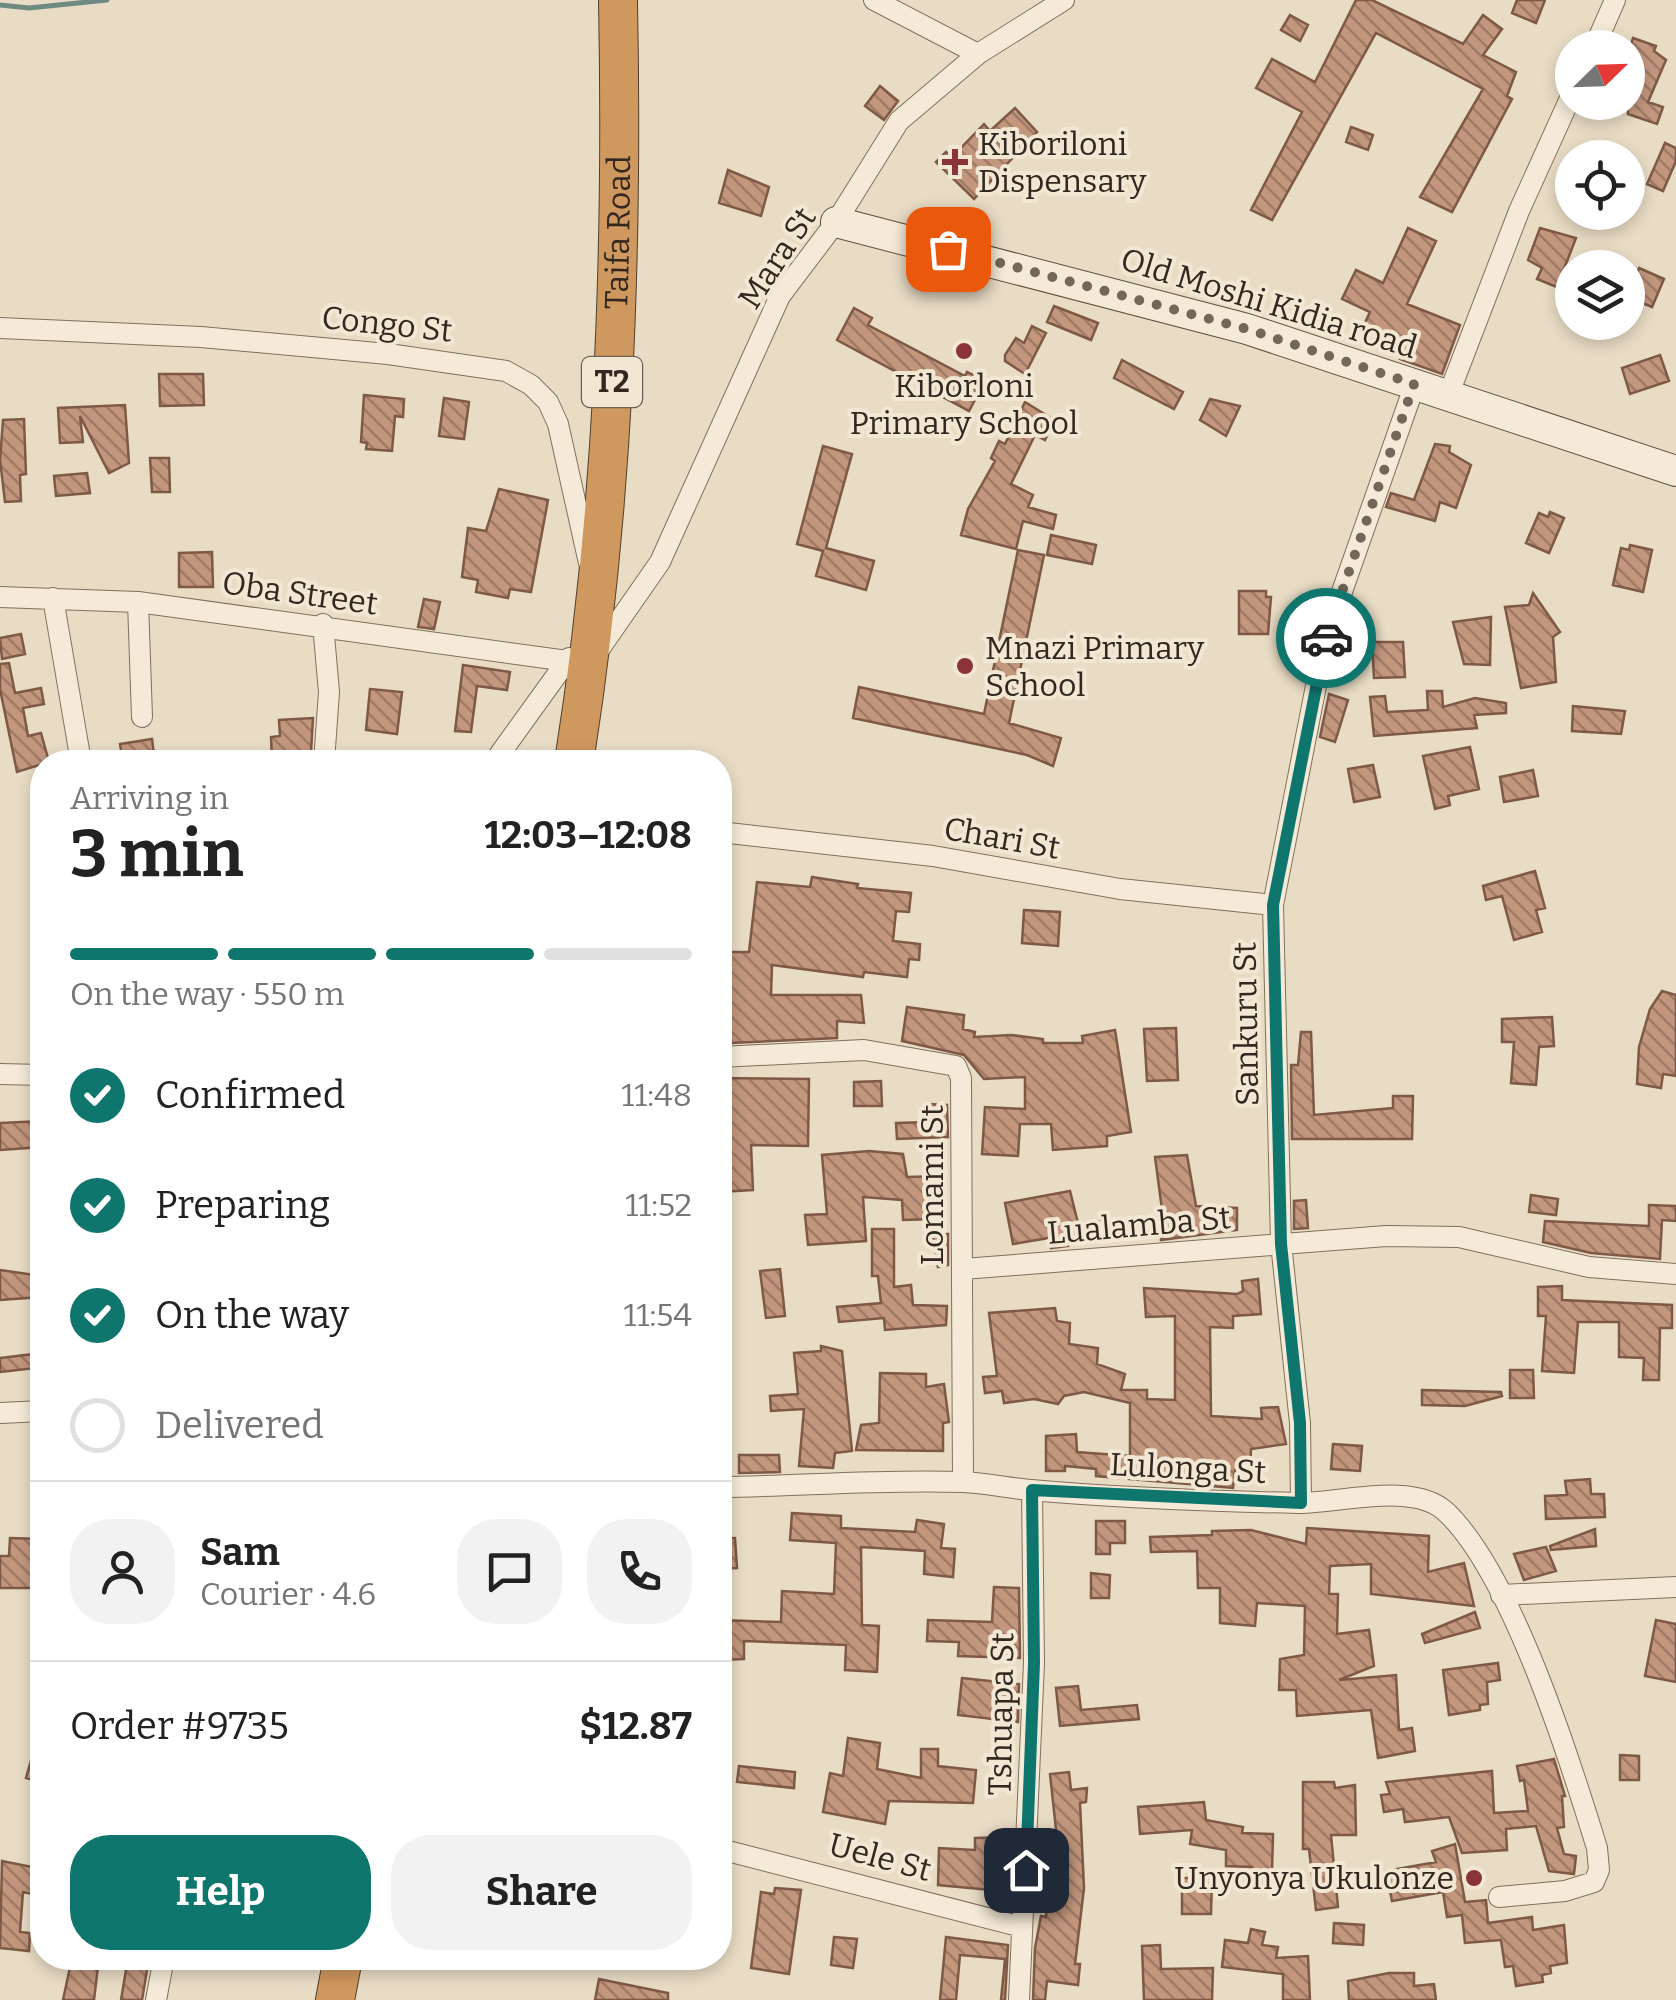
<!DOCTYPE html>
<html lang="en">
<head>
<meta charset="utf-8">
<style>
  body { margin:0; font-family:Bitter,serif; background:#f2f2f2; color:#222; height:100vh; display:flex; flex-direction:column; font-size:38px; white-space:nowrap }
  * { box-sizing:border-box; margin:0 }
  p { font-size:32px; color:#767676 }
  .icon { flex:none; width:55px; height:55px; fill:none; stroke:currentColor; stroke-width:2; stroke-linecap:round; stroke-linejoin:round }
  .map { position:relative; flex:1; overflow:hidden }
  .sheet { position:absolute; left:30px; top:750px; width:702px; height:1220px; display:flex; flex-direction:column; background:#fff; border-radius:40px; box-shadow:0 5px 15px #0003 }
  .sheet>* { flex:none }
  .needle { width:65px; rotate:67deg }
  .buttons { position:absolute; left:1555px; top:30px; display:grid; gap:20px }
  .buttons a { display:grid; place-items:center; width:90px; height:90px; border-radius:50%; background:#fff; box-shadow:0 5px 15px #0003; font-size:50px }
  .pin { position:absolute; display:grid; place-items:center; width:85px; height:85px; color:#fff; margin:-42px; border-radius:20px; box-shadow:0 5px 15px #0006 }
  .courier { position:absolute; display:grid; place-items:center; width:100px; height:100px; margin:-50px; border:8px solid #0f766e; border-radius:50%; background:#fff; color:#222; box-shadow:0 2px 12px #0007 }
  .headline em { font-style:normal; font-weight:700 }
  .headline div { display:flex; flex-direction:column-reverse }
  .headline { display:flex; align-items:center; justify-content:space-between; height:170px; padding:0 40px }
  h1 { font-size:65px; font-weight:700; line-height:75px }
  .bar { display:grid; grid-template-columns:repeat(4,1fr); gap:15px 10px; align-content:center; height:120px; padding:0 40px }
  .bar i { height:12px; border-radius:8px; background:#e0e0e0 }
  .bar .current { background:#0f766e }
  .bar p { grid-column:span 4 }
  .line { display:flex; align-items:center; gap:25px; padding:0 40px; border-top:2px solid #e0e0e0 }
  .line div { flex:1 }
  .round { display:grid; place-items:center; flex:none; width:105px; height:105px; border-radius:40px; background:#f2f2f2 }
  ol { padding:0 40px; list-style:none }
  li { display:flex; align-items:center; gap:30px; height:110px }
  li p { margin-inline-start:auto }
  li .icon { padding:10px; border-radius:50%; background:#0f766e; color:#fff; stroke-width:4 }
  li:last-child { color:#767676 }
  li i { width:55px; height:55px; border:5px solid #e0e0e0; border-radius:50% }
  .primary-button { display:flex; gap:20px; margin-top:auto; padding:20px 40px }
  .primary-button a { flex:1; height:115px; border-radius:40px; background:#0f766e; color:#fff; font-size:40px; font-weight:700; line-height:115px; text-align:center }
  .primary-button a+a { background:#f2f2f2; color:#222 }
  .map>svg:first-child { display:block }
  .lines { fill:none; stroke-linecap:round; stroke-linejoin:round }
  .stream { stroke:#6e8a81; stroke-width:5 }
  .building { fill:url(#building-back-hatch); stroke:#7e5945; stroke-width:2.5 }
  .street-casing { stroke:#826f5d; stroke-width:22 }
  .secondary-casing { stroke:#645040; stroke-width:32 }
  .highway-casing { stroke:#503e30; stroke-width:40 }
  .street { stroke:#f5ead7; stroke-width:20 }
  .secondary { stroke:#f5ead7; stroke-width:30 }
  .highway { stroke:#cf985e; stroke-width:38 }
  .done { stroke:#736759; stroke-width:10; stroke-dasharray:0 18 }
  .route { stroke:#0f766e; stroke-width:12 }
  .poi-dot { fill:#8a3338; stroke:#f1e7d3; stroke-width:4 }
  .labels { text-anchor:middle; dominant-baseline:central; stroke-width:8; stroke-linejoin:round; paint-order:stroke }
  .shield { fill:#f1e7d3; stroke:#6c6155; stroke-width:2.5 }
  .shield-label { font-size:30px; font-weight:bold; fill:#33281f }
  .poi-label { font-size:32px; fill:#33281f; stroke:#f1e7d3; text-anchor:start }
  .street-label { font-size:32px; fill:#33281f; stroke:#f1e7d3 }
</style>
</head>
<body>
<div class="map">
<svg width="1676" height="2000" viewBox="0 0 1676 2000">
  <defs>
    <pattern id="building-back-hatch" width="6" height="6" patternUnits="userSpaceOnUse" patternTransform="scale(2.5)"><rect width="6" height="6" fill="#c3977e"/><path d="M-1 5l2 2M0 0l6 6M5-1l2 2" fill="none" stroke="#9f7b67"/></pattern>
  </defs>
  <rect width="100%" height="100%" fill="#e9dcc5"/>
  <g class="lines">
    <path class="stream" d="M0,5l29,3 78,-8"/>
  </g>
  <path class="building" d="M1356,0h16l91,44 20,-29 19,14 -19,26 33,17 -9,24 5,3 -60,113 -32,-15 63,-108 -107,-56 -104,187 -21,-10 51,-98 -46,-24 16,-29 43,23z
    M1517,0h28l-9,23 -24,-10z
    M1290,15l18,10 -8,16 -19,-11z
    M1633,38l23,8 -2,5 12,9 -18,42 15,5 -6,17 -29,-10v-60z
    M880,86l18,15 -14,19 -19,-14z
    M1015,108l22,24 -63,67 -38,-37 10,-10 6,5 32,-33 6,7z
    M1351,127l22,8 -5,15 -22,-8z
    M1665,143l11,5v13l-13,30 -16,-7z
    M728,170l41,17 -8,29 -42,-13z
    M1408,228l28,13 -29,63 53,21 -18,49 -42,-15 4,-12 -41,-20 7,-15 -28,-13 14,-29 27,13z
    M1540,228l36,10 -19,49 -20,-8 5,-11 -14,-8z
    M1639,268l25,11 -12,28 -24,-10z
    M1054,306l44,17 -7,17 -44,-18z
    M854,308l18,10 -4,7 97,51 2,-4 18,9 -16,30 -132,-71z
    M1032,326l14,7 -21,41 -20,-13v-6l11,-17 8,5z
    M1660,355l9,26 -39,13 -8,-26z
    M1122,360l61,32 -9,17 -60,-31z
    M159,374h44l1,31 -44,1z
    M364,395l40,4 -1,18 -8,-1 -3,35 -26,-2 1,-6 -6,-1z
    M444,398l25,4 -5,37 -25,-3z
    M1210,399l30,7 -14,30 -26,-16z
    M1025,402l29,18 -9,20 -10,-5 -24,49 22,11 -5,12 28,8 -3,14 -30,-8 -7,28 -55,-14 7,-26 27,-48 -4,-3 8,-17 6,3z
    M125,405l4,58 -20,10 -29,-57 3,26 -23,1 -2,-35z
    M24,419l2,55 -6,1 1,26 -16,1 -5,-42 3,-40z
    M1435,444l15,2 -1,6 22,13 -15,43 -16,-6 -5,19 -49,-14 5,-14 23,7z
    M823,446l29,8 -26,94 48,13 -8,29 -50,-14 7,-25 -26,-7z
    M150,458h19l1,34h-18z
    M87,473l3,20 -34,3 -2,-20z
    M499,489l49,11 -17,92 -21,-3 -2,9 -32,-6 2,-12 -16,-3 6,-49 18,3z
    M1550,512l14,6 -15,35 -23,-10 13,-30 9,4z
    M1051,535l45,10 -4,19 -45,-9z
    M1630,545l22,5 -9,42 -30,-7 8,-37 8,2z
    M1018,550l26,5 -35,168 52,15 -8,28 -26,-11 -174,-37 6,-31 125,27z
    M212,552l1,35h-34v-34z
    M1239,591h27v6h5l-3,37h-29z
    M1533,593l27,39 -7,5 3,45 -35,6 -16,-81 24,-2z
    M424,599l16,3 -6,27 -16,-2z
    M1491,617l-1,48 -26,-1 -11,-42z
    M21,634l4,20 -23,5 -2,-21z
    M1372,642h31l2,35 -31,1z
    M9,663l6,30 26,-5 3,16 -21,4 5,28 13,-3 8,29 -32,10 -17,-83v-25z
    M463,665l47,7 -3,18 -30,-4 -6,46 -16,-1z
    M370,689l32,3 -5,42 -31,-4z
    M1427,691h15l1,16 32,-9 31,5v10l-32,2 3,13 -103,8 -4,-39 15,-1 2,16 41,-2z
    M1329,694l19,6 -13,42 -15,-5z
    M1573,706l52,5 -4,23 -49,-3z
    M313,718l-2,34 -14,1 1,9h-26l-1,-25 9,-1 -1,-16z
    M152,739l3,23h-32l-3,-18z
    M1470,747l9,42 -31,7 2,9 -15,4 -12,-53z
    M1373,765l7,32 -26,5 -6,-33z
    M1533,770l5,26 -34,6 -4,-25z
    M1535,871l10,37 -9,2 6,22 -28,8 -12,-44 -16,4 -3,-14z
    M812,877l46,7 -1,4 54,5 -2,19 -13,-1 -3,30 27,3 -1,16 -10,-1 -2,18 -43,-5 -1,5 -91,-12 -1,30h90l3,28 -27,-2v17l-106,5 -1,-31h-10v-60h29l8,-70 53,5z
    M1024,910l36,2 -2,34 -36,-3z
    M1662,991l14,4v81l-13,-2 -2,14 -24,-4 2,-37 11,-38z
    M907,1007l57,8 -1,14 12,3 -1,5 37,-2 32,4v4h40l-1,-7 33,-6 16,102 -24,4v10l-54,4 -2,-26h-31l-2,32 -36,-2 3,-47 40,2v-32l-41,2 -20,-24 -62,-14z
    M1552,1017l2,29 -15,1 -3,38 -25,-2 3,-41h-12v-23z
    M1176,1028l2,52 -31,1 -3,-52z
    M1301,1032h10l3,83 79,-7v-12h20l-1,43h-120l-1,-74h7z
    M720,1078l89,1 -1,67 -57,-1 2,45 -33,2z
    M881,1081l1,25h-28v-24z
    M928,1104l19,1 1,32 -51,2 -1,-16 33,-1z
    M42,1121v26l-42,3v-27z
    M869,1151l34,3 4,23 36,-1v17l-10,1 2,25 -32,1 -1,-20 -39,-3 3,44 -58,4 -3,-30 22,-1 -5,-59z
    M1187,1155l9,51 41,2v22l-76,10v-6l-94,7 1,5 -17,2 -2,-10 -36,6 -8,-41 65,-12 8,32 85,-6 -8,-60z
    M1531,1195l27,4 -2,16 -27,-3z
    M1306,1200l2,28 -14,1v-28z
    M1649,1205l27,1v15l-14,-1 -2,39 -69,-6 -48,-11 2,-21 104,5z
    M872,1229h22v58l17,-2 2,20 34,1 -1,19 -61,5 -1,-12 -45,4 -2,-15 44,-4 -3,-27h-6z
    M948,1234v31l-10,2 -5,-31z
    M780,1269l5,47 -19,2 -6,-47z
    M0,1270l42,6 -1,21 -41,3z
    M1258,1279l3,35 -28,2v12l-23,-1 1,89 51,3 -1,-11 17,-1 8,37 -35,5 -1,21h-15l-2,18 -137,-12v-7l-31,-3v5h-19v-35l30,-2 1,18 53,4v-53l-46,-11 -20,4 -6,8 -24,-5 -30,4 -2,-12 -17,2 -2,-16 14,-1 -8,-63 66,-5 2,13 13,2 -1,21 29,4 -1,16 28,10 -4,16h26v9l28,1v-84l-29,1 -2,-29 93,6 6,-3 -1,-10z
    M1562,1286v14l110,5v23h-12l-1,52h-16l1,-22 -25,-1v-35h-41l-4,51 -32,-2 4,-55h-8v-29z
    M821,1346l21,5 10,100 -17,2 -2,15 -34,-2 5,-57 -33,2 -1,-15 28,-2 -4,-41 27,-2z
    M34,1354l2,14 -36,4v-14z
    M1510,1370h23l1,28h-24z
    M880,1373l46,1v13l18,-3 5,38 -6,1v28l-87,-1 5,-25 18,-2z
    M1422,1390l79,2 1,4 -37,10 -43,-1z
    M1333,1444l29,2 -2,25 -29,-2z
    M739,1455h40l1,17 -41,1z
    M1590,1479l1,15h13l1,23 -59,2 -1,-23 22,-1 -2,-14z
    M792,1513l49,3v12l74,4 2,-12 27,4 -3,24 14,1 -2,28 -29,-3 1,-23 -64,-4 1,78 17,1 -2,46 -32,-2 1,-25 -102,-4v18l-24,1v-40l61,2 1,-31 52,3 2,-51 -46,-3z
    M1096,1521h29v22h-15v11h-14z
    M1307,1528l122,8 -1,36 36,-9 10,43 -103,-12v-30l-41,2 -1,28h9l-1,40 32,-4 5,36 -35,14 57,-5 3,55 13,-2 3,23 -37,7 -7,-48 -74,6 -1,-26h-17l1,-31 24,-4 1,-49 -48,-3 -2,23 -35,-3v-35h-22l-1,-37 -46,1 -1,-15 62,-2v-4l39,-1 55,14z
    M1595,1529l1,17 -45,4 -1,-4z
    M10,1538l32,1v49h-42v-32h9z
    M735,1538l2,30 -17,1v-30z
    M1546,1547l10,24 -32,9 -10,-26z
    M1091,1573l19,2 -1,23h-18z
    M994,1587l25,1 1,70 -62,-2 1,-14 -32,-1 1,-21 64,2z
    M1475,1612l5,16 -55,15 -3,-9z
    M1656,1620l20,4v58l-31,-6z
    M1498,1663l2,17 -13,2 1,22 -8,1v5l-31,5 -6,-45z
    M962,1678l57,6 -1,38 -60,-7z
    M1078,1686l3,24 56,-5 2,14 -79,7 -4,-38z
    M38,1736h4v47l-16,-5z
    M848,1738l32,5 -3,26 44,9v-29h17v17l38,4 -3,33 -84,-2 -4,23 -62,-12 7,-39 13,3z
    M1620,1755l19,1v24h-19z
    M1554,1759l11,37h-3l2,31 -7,1 7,26 12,2 -2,18 -25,-3 -13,-45 -30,3 1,21 -45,3 -13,-36 -44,5 -2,-13 -19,3 -3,-17 9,-1 -4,-12 106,-11 2,42 34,-2 -4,-31 -4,1 -3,-15z
    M739,1766l56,6 -1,16 -57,-6z
    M1069,1772l2,18 16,-2 -1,14 -6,1 4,85 -9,76h5l-2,21 -31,-4 -2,19h-12l2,-52 6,-32 5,1 3,-70 9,1 -8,-74z
    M1303,1782h31l1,6 20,-3 1,50h-25l7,72 -22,3 -7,-61h-6z
    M1204,1802l2,18 37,7 -1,6 31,1 -1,38h8v19l-29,-1 1,-23 -26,-1v-16l-36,-6 2,-14 -52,4 -2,-27z
    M1012,1837v22h-11v32l-63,-6 1,-37 36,2v-12z
    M1455,1844l10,58 21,-2 2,23 44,-6 1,13 31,-5 3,38 -17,3 1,7 -9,2 1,7 -27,4 -3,-20 -8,1 -4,-27 -36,3 -3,-28 -15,2 -4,-25 -51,9 -6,-30 50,-9 -4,-11z
    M2,1861l40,8v27l-19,-4 -3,40 10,1 -1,18 -29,-3z
    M1182,1878h30l-1,36h-29z
    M775,1888l26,2 -12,84 -38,-6 10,-76 13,2z
    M1334,1923l30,2 -1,20 -30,-2z
    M1251,1929l14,3 -3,13 16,2 -2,11 32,-2 2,44h-27v-26l-61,-7 3,-27 23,3z
    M834,1937l23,2 -4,29 -22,-3z
    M946,1937l62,8 -3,55h-4l4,-41 -45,-4 -4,45h-16z
    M1160,1945l1,24 52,-1 -1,32h-68l-2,-54z
    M72,1958h27l-5,42h-31z
    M128,1958h21l-7,42h-21z
    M1389,1973h25v13l20,-2 2,16h-87l-1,-19z
    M599,1979l69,14v7h-73z"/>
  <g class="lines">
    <g class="street-casing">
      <path id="street" d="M874,0l104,54
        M1594,48l21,-48
        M0,328l201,9 187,17 118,17 25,14 17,17 10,22 31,139
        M1448,396l71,-185 53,-117
        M0,597l138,5 451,62 71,-102 120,-266 56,-74 63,-101 79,-67 86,-54
        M53,598l28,164
        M138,602l4,115
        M323,624l6,68 -5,70
        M494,762l75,-104
        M720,832l213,24 187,33 153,16
        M720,1057l144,-7 92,16 5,12 2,404
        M0,1074l42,1
        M963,1269l423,-33 73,1 130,30 87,7
        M0,1413l42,-2
        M720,1487c80,-1 163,-8 243,-5 23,1 45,6 68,8 88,8 177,11 266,13 40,1 115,-22 148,8 66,61 125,249 152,337l2,22 -5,12 -29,9 -66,6
        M1301,1503l-1,-80 -19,-180 -8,-338 52,-265 90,-256
        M1501,1595l175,-8
        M720,1849l302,78
        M156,2000l8,-42
        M1019,2000l15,-337 -2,-173"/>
    </g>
    <g class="secondary-casing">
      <path id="secondary" d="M836,222l411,107 429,142"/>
    </g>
    <g class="highway-casing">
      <g id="highway">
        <path id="s1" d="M574,762c40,-252 49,-507 44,-762"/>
        <path d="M335,2000l8,-42"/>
      </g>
    </g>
    <use href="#street" class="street"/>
    <use href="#secondary" class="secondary"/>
    <use href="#highway" class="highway"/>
  </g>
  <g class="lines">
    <path class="done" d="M948,249l299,80 167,55 -88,254"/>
    <path class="route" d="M1026,1870l8,-207 -2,-173 269,13 -1,-80 -19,-179 -8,-339 53,-267"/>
  </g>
  <g class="poi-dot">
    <path d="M950 147h10v10h10v10h-10v10h-10v-10h-10v-10h10z"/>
    <circle cx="964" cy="351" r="10"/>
    <circle cx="965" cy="666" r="10"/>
    <circle cx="1474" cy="1878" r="10"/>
  </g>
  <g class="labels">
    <rect class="shield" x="582" y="357" width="60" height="50" rx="8"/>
    <g class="shield-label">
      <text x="612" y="382">T2</text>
    </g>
    <g class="poi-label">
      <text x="978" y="144">Kiboriloni<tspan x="978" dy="37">Dispensary</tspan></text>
      <text x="964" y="386" text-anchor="middle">Kiborloni<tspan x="964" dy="37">Primary School</tspan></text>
      <text x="985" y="648">Mnazi Primary<tspan x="985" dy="37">School</tspan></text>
      <text x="1454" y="1878" text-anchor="end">Unyonya Ukulonze</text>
    </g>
    <g class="street-label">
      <text stroke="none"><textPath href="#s1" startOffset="532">Taifa Road</textPath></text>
      <text transform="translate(777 258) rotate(-57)">Mara St</text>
      <text transform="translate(1269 303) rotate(17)">Old Moshi Kidia road</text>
      <text transform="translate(387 324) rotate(6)">Congo St</text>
      <text transform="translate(300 593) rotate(8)">Oba Street</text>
      <text transform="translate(1002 838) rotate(10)">Chari St</text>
      <text transform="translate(1246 1024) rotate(-91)">Sankuru St</text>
      <text transform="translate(932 1185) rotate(-90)">Lomami St</text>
      <text transform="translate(1139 1225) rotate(-5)">Lualamba St</text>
      <text transform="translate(1188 1468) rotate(3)">Lulonga St</text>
      <text transform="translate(1001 1714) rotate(-89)">Tshuapa St</text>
      <text transform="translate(880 1857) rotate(15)">Uele St</text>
    </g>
  </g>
</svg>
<div class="buttons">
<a><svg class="needle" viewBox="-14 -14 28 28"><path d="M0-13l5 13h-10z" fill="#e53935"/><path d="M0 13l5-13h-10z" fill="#767676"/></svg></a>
<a><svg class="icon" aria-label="locate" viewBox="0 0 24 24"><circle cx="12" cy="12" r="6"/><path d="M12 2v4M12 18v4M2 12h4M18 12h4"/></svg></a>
<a><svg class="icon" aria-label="layers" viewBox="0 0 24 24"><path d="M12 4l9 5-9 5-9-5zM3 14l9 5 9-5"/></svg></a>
</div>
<div class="pin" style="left:948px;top:249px;background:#ea580c"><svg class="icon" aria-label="bag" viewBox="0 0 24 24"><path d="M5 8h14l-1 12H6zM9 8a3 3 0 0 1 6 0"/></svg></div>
<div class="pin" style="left:1026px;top:1870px;background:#1f2937"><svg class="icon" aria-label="home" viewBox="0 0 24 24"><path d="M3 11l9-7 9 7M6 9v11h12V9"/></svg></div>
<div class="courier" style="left:1326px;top:638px"><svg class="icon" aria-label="car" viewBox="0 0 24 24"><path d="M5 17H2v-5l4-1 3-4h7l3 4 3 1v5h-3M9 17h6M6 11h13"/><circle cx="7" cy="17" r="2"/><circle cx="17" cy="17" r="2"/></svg></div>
<section class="sheet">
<div class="headline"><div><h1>3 min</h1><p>Arriving in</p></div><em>12:03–12:08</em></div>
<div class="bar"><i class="current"></i><i class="current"></i><i class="current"></i><i></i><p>On the way · 550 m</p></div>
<ol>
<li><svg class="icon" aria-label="check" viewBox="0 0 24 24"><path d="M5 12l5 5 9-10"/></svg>Confirmed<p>11:48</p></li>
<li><svg class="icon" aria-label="check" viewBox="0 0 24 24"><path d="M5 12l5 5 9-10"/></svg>Preparing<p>11:52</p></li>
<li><svg class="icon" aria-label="check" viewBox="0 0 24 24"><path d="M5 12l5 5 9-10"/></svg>On the way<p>11:54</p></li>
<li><i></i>Delivered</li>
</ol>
<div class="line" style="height:180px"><a class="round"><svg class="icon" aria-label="person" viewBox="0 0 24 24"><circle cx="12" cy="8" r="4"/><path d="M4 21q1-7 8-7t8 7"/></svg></a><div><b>Sam</b><p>Courier · 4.6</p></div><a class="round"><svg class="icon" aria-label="chat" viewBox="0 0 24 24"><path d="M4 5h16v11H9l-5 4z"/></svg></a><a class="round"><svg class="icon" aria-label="phone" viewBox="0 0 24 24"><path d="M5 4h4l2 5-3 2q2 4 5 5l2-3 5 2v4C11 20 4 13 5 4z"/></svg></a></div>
<div class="line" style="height:130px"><div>Order #9735</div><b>$12.87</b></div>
<div class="primary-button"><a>Help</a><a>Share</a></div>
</section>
</div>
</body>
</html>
